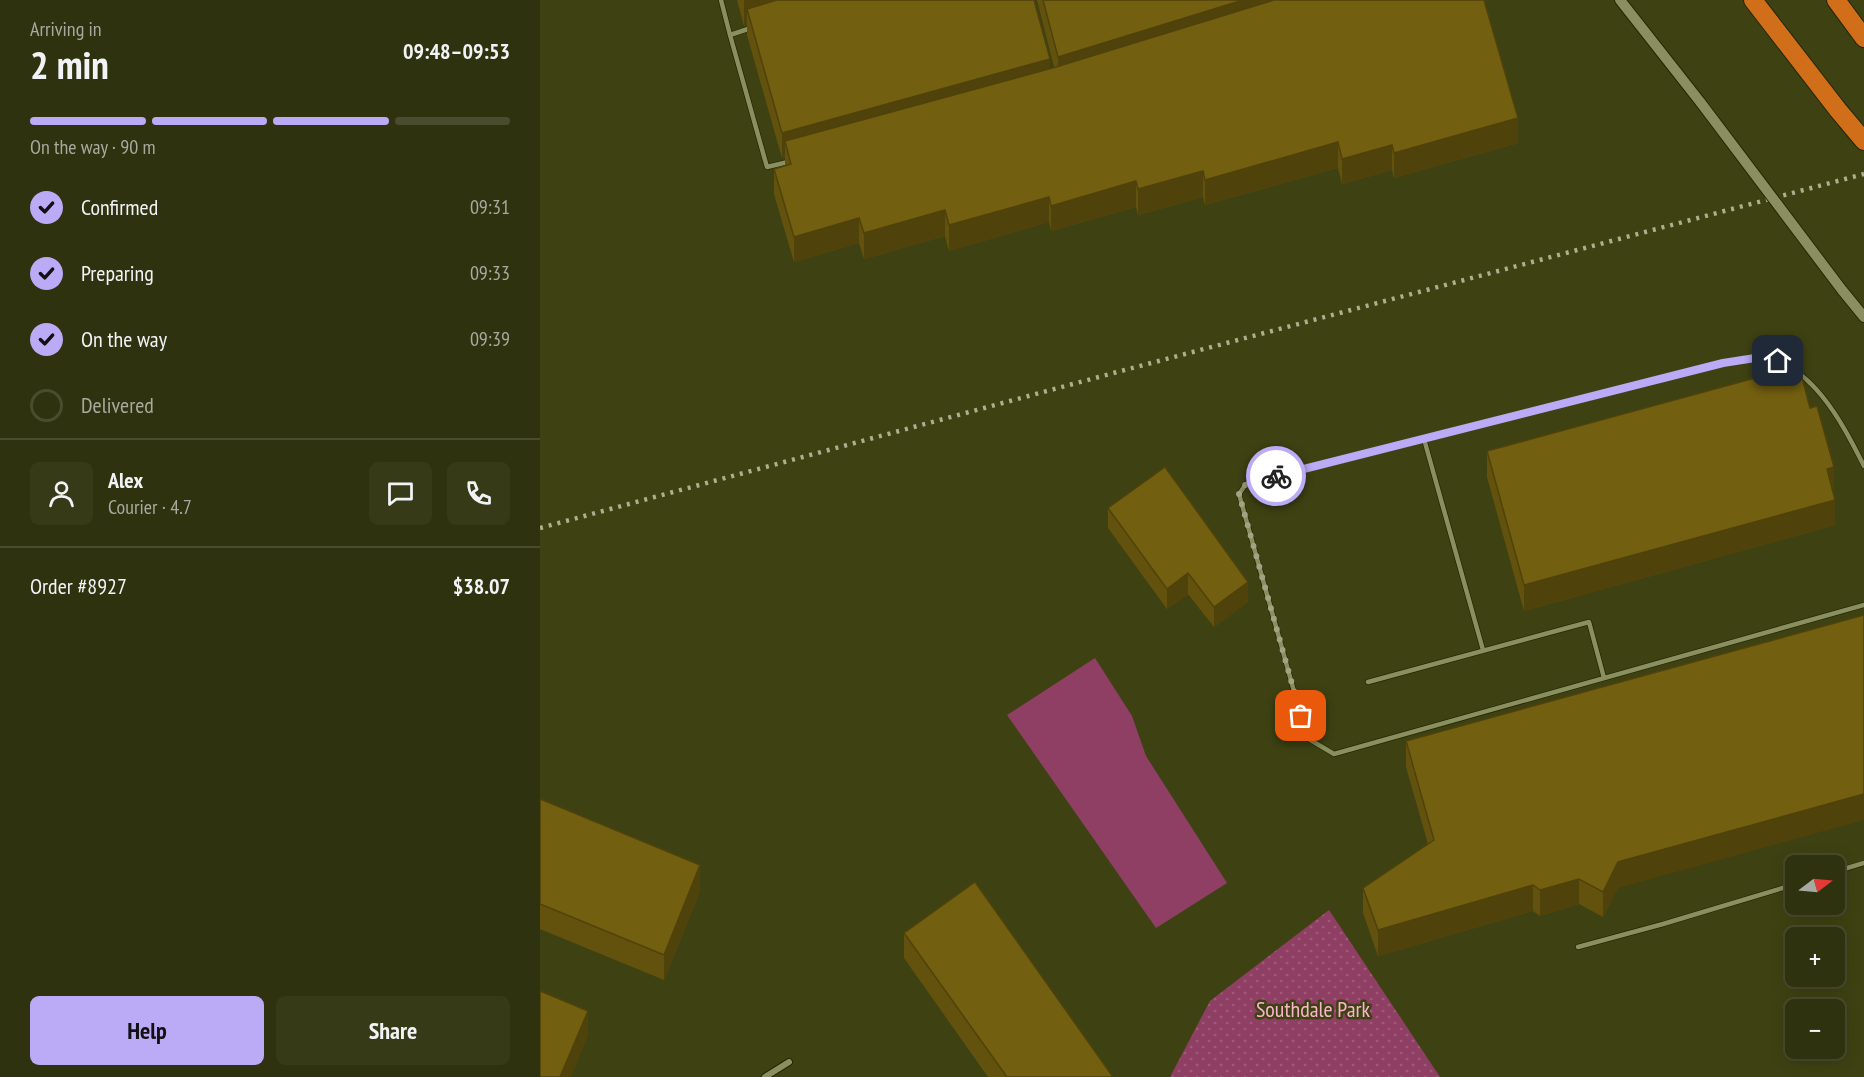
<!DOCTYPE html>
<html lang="en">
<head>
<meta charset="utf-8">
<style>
  body { margin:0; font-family:"PT Sans Narrow",sans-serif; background:#363a17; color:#f1f3f6; height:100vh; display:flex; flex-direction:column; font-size:22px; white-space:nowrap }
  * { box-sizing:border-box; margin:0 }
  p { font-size:20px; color:#a7aa9e }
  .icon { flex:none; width:33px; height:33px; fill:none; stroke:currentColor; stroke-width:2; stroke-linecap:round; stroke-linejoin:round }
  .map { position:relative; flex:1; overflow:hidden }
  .sheet { display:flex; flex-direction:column; background:#2e320e; width:540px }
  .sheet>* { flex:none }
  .needle { width:39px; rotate:74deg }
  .fabs { position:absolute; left:1245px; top:855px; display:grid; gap:12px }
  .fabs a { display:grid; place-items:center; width:60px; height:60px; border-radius:9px; background:#2e320e; box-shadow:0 3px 15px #0003,0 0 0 2px #494d2e; font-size:30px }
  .pin { position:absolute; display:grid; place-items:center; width:51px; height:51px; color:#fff; margin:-26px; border-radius:12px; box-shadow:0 3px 9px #0006 }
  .courier { position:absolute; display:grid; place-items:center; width:60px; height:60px; margin:-30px; border:4px solid #bbaaf6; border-radius:50%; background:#fff; color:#222; box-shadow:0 2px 8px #0007 }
  .summary em { font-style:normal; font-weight:800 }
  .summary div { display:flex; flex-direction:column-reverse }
  .summary { display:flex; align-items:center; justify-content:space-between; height:102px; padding:0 30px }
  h1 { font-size:39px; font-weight:800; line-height:45px }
  .bar { display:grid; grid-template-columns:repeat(4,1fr); gap:9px 6px; align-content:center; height:72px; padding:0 30px }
  .bar i { height:8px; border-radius:4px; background:#494d2e }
  .bar .selected { background:#bbaaf6 }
  .bar p { grid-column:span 4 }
  .line { display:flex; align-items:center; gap:15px; padding:0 30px; border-top:2px solid #494d2e }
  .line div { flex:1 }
  .round { display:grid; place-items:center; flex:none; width:63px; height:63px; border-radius:9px; background:#363a17 }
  ol { padding:0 30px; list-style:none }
  li { display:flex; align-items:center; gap:18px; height:66px }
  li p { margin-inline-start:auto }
  li .icon { padding:6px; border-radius:50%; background:#bbaaf6; color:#111; stroke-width:4 }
  li:last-child { color:#a7aa9e }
  li i { width:33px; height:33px; border:3px solid #494d2e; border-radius:50% }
  .primary-button { display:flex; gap:12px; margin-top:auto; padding:12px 30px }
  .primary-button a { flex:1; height:69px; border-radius:9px; background:#bbaaf6; color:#111; font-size:24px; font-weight:800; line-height:69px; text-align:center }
  .primary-button a+a { background:#363a17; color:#f1f3f6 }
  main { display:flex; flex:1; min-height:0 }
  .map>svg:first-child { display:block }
  .park { fill:url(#park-dots) }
  .garden { fill:#903f64 }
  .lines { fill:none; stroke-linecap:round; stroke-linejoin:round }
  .service-casing { stroke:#252704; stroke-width:6 }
  .minor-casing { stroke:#252704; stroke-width:8 }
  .tertiary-casing { stroke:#252704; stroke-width:12 }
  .motorway-casing { stroke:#252704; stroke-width:20 }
  .service { stroke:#898f5e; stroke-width:4.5 }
  .minor { stroke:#898f5e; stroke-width:6 }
  .tertiary { stroke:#898f5e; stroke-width:10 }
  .motorway { stroke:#d16e1a; stroke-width:18 }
  .rail { stroke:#acb090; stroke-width:4.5; stroke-dasharray:3 6; stroke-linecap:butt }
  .tertiary-bridge-casing { stroke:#252704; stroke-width:12; stroke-linecap:butt }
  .tertiary-bridge { stroke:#898f5e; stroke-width:10 }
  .wall { fill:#63520e }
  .shaded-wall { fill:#50420b }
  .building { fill:#735f10; stroke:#50420b; stroke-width:1.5 }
  .done { stroke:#a0a482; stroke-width:6; stroke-dasharray:0 10.8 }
  .route { stroke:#bbaaf6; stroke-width:8 }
  .labels { text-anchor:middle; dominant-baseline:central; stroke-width:5; stroke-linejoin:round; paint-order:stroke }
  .park-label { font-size:22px; fill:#fbb4cf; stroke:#3e4212 }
</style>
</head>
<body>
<main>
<section class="sheet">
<div class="summary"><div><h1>2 min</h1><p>Arriving in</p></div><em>09:48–09:53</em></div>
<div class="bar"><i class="selected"></i><i class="selected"></i><i class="selected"></i><i></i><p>On the way · 90 m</p></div>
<ol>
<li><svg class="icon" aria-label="check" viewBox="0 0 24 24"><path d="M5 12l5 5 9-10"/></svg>Confirmed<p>09:31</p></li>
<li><svg class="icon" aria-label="check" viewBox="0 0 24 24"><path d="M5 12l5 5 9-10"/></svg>Preparing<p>09:33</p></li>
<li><svg class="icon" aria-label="check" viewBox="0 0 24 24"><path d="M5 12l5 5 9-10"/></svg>On the way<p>09:39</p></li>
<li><i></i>Delivered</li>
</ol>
<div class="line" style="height:108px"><a class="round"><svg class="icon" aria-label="person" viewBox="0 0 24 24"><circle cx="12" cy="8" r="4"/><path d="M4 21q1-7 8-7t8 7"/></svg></a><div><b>Alex</b><p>Courier · 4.7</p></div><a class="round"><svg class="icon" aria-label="chat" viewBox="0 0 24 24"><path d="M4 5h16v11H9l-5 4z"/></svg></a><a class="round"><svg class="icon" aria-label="phone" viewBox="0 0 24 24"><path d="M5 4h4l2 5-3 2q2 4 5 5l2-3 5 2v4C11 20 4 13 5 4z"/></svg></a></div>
<div class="line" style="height:78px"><div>Order #8927</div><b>$38.07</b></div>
<div class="primary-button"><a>Help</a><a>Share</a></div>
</section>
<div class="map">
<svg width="1324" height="1077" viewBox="0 0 1324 1077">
  <defs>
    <pattern id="park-dots" width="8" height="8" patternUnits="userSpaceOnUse" patternTransform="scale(1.5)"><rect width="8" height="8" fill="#903f64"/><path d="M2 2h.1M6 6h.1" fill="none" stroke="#9f5a78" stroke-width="1.8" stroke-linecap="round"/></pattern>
  </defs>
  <rect width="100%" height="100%" fill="#3e4212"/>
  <path class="park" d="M789,910l111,167h-270l40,-76z"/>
  <path class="garden" d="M555,658l37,58 14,40 81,127 -71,45 -149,-213z"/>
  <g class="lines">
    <g class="service-casing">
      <path id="service" d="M181,0l9,35 21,-7
        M190,35l37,132 21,-5
        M884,439l59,211
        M1324,466c-21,-42 -55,-109 -109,-108 -10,0 -22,3 -32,5l-477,121 -7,10 68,244 27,16 530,-149
        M828,682l221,-60 15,56
        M1294,872l30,-9
        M1038,947l85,-23 133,-40"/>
    </g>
    <g class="minor-casing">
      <path id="minor" d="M225,1077l24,-15"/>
    </g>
    <g class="tertiary-casing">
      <path id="tertiary" d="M1080,0l81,103
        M1302,290l22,27"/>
    </g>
    <g class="motorway-casing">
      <path id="motorway" d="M1213,0l85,110 26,31
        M1296,0l28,38"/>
    </g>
    <use href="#service" class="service"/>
    <use href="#minor" class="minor"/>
    <use href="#tertiary" class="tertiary"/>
    <use href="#motorway" class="motorway"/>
    <path class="rail" d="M0,528l581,-157 743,-197"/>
    <g class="tertiary-bridge-casing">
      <path id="tertiary-bridge" d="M1161,103l141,187"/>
    </g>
    <use href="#tertiary-bridge" class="tertiary-bridge"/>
  </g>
  <path class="wall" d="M197,0h297l16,69 4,-2 -17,-67h447l34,143 -124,35 -2,-8 -50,14 -4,-16 -133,37 -2,-8 -65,18 -2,-8 -85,24 -2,-9 -100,29 -4,-15 -81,23 -5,-16 -65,19 -20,-68v-25l11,-3v-8h-3l-35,-123v-10l-3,1z
    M947,451l346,42 2,32 -311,86 -37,-134z
    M568,508l140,94 -34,25 -26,-33 -21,15 -59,-81z
    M866,741l212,147 -15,29 -24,-13 -39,12 -7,-5 -155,45 -15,-43v-25l65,-44 -22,-77z
    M0,799l160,92 -36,89 -124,-51z
    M364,933l209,144h-125l-84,-119z"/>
  <path class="shaded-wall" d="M204,0h86l-83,9v16l-3,1z
    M703,0h84l-269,82v-25z
    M510,59v26l-265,56v17h-3v-25z
    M978,118v25l-124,35v-25z
    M798,142v26l-133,37v-25z
    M852,145v25l-50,14v-25z
    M663,171v26l-65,18v-26z
    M596,181v26l-85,24v-25z
    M509,197v25l-100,29v-26z
    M405,210v26l-81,23v-26z
    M319,218v25l-65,19v-25z
    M1294,467v26l-7,-24z
    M1295,500v25l-311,86v-26z
    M648,573v21l-21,15v-20z
    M708,582v20l-34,25v-20z
    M1324,794v26l-246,68 -15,29v-25l15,-30z
    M160,865v26l-36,89v-25z
    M1039,879v25l-39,12v-26z
    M993,885v26l-155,45v-26z
    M48,1011v25l-17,41h-11z"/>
  <path class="building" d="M237,0h257l16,59 -268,74 -35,-124z
    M503,0h200l-185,57z
    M734,0h210l34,118 -124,35 -2,-8 -50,14 -4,-17 -133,38 -2,-9 -65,18 -2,-8 -85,25 -2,-9 -100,28 -4,-15 -81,23 -5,-15 -65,19 -20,-68 17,-5 -6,-23 271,-74z
    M1259,366l11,42 7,-2 17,61 -7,2 8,31 -311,85 -37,-134z
    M625,467l83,115 -34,25 -26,-34 -21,16 -59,-81z
    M1324,615v179l-246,68 -15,30 -24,-13 -39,11 -7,-5 -155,45 -15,-42 71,-48 -28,-99z
    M0,799l160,66 -36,90 -124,-51z
    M435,882l138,195h-106l-103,-144z
    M0,991l48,20 -28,66h-20z"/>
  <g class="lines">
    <path class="done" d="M736,476l-30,8 -7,10 62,222"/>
    <path class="route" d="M736,476l447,-113 32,-5 23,3"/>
  </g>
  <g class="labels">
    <g class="park-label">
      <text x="773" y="1009">Southdale Park</text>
    </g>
  </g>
</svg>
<div class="fabs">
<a><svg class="needle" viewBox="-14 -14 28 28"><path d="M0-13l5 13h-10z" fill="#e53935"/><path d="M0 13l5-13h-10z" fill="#a7aa9e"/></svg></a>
<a>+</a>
<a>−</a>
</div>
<div class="pin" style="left:761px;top:716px;background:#ea580c"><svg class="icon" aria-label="bag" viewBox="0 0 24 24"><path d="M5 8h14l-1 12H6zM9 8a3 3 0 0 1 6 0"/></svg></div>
<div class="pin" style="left:1238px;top:361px;background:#1f2937"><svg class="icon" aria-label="home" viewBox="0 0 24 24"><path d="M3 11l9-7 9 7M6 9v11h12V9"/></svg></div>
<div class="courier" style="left:736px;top:476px"><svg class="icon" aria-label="bike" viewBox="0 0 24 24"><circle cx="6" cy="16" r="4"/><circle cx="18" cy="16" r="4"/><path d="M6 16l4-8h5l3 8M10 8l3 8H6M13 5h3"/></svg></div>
</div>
</main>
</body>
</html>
